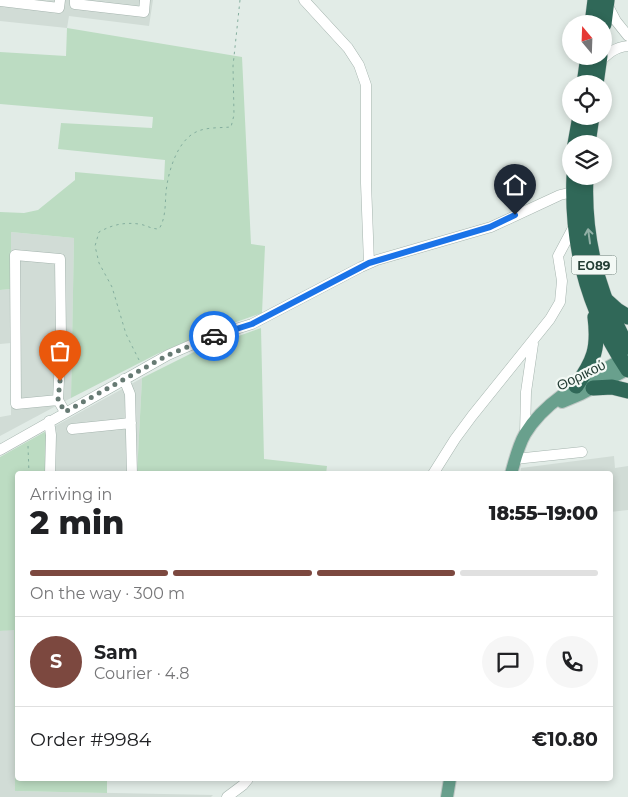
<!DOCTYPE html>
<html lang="en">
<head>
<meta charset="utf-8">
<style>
  body { margin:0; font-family:Montserrat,sans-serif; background:#f6f6f6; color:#202124; height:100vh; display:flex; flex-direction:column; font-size:19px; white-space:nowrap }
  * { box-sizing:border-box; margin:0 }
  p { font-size:16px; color:#757577 }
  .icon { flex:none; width:28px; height:28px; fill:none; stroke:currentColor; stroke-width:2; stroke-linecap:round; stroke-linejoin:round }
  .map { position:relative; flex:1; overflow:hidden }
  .details { position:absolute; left:15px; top:471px; width:598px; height:310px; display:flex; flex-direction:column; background:#fff; border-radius:5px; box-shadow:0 2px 8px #0003 }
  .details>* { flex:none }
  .needle { width:32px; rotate:341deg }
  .fabs { position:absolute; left:562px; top:15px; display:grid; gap:10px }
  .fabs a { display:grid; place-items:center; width:50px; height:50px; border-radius:50%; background:#fff; box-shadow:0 2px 8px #0003; font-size:25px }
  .pin { position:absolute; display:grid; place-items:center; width:42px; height:42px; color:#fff; margin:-51px -21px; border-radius:50% 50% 50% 0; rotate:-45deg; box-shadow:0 0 5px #0007 }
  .pin .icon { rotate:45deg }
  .courier { position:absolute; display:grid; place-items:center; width:50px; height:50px; margin:-25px; border:4px solid #1a73e8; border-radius:50%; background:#fff; color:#222; box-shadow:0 1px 6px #0007 }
  .summary em { font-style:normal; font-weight:800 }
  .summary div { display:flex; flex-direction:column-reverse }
  .summary { display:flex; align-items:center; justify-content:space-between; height:85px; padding:0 15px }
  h1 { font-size:32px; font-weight:800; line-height:38px }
  .bar { display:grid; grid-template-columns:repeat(4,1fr); gap:8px 5px; align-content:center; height:60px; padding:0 15px }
  .bar i { height:6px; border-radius:4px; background:#e0e0e0 }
  .bar .active { background:#7c483f }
  .bar p { grid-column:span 4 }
  .line { display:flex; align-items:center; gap:12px; padding:0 15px; border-top:1px solid #e0e0e0 }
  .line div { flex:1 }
  .round { display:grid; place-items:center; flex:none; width:52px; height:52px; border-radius:26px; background:#f6f6f6 }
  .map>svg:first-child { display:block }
  .built { fill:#d1dcd6 }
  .green { fill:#bcdcc2 }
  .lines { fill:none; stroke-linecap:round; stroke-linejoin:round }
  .minor-casing { stroke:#a5b4ae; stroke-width:11 }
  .major-casing { stroke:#c1c9c6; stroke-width:14 }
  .highway-casing { stroke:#c1c9c6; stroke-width:16 }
  .path { stroke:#84ae9e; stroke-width:1; stroke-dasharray:2.5 4; stroke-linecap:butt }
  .minor { stroke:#fff; stroke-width:10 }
  .major { stroke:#69a08d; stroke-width:12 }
  .highway { stroke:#306858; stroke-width:15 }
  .oneway { stroke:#92b0a6 }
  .done { stroke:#667a73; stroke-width:5; stroke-dasharray:0 9 }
  .route { stroke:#1a73e8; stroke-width:6 }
  .labels { text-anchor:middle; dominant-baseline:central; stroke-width:4.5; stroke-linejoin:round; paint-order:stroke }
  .shield { fill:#f3f9f5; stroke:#61756e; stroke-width:1 }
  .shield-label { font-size:12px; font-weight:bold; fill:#233d34 }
  .street-label { font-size:14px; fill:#233d34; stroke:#f3f9f5 }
</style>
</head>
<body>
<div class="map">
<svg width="628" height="797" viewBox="0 0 628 797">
  <rect width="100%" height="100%" fill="#e2ece7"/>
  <path class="built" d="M0,0h153l-4,26 -80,-10 -2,12 -67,-7z
    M11,232l63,6 -3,160 -71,38v-19l11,-2v-72l-11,1v-54l11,-1z
    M142,378l-5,96h-89v-44z
    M614,456l1,12 13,-2v44l-18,2v-38h-90l1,-6z
    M14,629l1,162 198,4 -2,2h-211v-166z"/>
  <path class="green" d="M67,28l175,29 9,187 14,2 -3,67 -54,19 -51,22 -86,44 3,-160 -63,-6v57l-11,1v-78l24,1 14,-3 37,-30v-8l89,8 1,-20 -107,-11 3,-26 91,5 1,-11 -153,-13v-52l66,4z
    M261,328l3,131 63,7 -1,8h-189l5,-96 52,-26z
    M48,430v44h-30v305h89v14l-92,-2 -1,-161 -14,1v-174z"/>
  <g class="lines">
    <g class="minor-casing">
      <path id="minor" d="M75,0v4l69,8 1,-12
        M304,0l44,48 11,17 7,20v98l3,80
        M0,1l59,7 1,-8
        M607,4l9,17 12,15
        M599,63c8,-9 16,-16 29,-17
        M124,379l6,15 2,80
        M58,400l-42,4 -1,-149 45,4 1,80 -3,61 7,12
        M49,421l2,14 -1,39
        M72,429l59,-6
        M525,435l1,-43 7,-48
        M0,450l168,-95 39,-17 45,-14 109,-57 16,-7 114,-33 69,-32 13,-3
        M515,459l67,-7
        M433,474l22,-35 17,-23 78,-97 10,-17 2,-21 -4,-25 16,-30
        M227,797l16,-12 5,-6"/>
    </g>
    <g class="major-casing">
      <path id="major" d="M562,402l19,-8 47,-25
        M511,474c4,-14 7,-28 14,-40 22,-37 67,-57 103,-78
        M447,797l3,-18"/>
    </g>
    <g class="highway-casing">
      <path id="highway" d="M592,24l3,-24
        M604,24l3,-24
        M584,84l4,-28
        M596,84l4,-28
        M575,144l5,-28
        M588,144l4,-28
        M574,176c-3,70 15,136 54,194
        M586,176c-3,61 12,119 42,171
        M607,301l10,9 11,7
        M576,386c18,-25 23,-38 19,-69
        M593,388l19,-1 16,4"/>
    </g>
    <path class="path" d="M139,360l-13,-26 -14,-47 -13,-24 -4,-17 4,-14c13,-7 24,-10 40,-8 7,1 12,5 20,5 7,-11 6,-25 7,-37 2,-20 11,-51 30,-60 10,-5 24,-4 35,-5l3,-12 -1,-49 7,-66
      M28,446l1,28"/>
    <use href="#minor" class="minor"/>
    <use href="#major" class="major"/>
    <use href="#highway" class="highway"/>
  </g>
  <defs><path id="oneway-shaft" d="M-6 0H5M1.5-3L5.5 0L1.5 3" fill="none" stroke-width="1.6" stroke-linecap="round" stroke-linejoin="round" transform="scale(1.25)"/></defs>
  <use class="oneway" href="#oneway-shaft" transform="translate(589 236) rotate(-98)"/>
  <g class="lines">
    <path class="done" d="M60,381l-2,19 7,12 103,-57 46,-19"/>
    <path class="route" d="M214,336l38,-12 117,-61 121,-36 25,-12"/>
  </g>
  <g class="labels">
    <rect class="shield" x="571.5" y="255.5" width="45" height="19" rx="4"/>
    <g class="shield-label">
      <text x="594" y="265">ΕΟ89</text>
    </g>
    <g class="street-label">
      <text transform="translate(581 375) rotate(-26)">Θορικού</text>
    </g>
  </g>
</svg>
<div class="fabs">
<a><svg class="needle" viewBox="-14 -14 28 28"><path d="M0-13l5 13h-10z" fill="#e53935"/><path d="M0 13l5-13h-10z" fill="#757577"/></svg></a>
<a><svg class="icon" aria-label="locate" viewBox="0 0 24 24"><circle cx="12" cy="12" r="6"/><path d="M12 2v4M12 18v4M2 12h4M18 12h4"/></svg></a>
<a><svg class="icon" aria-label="layers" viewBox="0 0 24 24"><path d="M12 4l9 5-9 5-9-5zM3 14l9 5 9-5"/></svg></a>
</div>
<div class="pin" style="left:60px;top:381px;background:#ea580c"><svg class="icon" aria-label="bag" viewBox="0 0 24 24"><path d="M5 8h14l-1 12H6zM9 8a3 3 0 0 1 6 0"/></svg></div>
<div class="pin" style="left:515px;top:215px;background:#1f2937"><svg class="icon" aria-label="home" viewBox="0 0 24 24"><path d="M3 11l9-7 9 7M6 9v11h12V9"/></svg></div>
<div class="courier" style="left:214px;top:336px"><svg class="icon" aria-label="car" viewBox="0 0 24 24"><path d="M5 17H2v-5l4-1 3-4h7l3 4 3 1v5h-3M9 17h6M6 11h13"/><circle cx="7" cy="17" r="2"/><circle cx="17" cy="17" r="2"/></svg></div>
<section class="details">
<div class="summary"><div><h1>2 min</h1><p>Arriving in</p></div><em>18:55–19:00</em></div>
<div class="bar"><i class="active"></i><i class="active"></i><i class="active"></i><i></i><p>On the way · 300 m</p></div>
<div class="line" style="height:90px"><b class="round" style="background:#7c483f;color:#fff">S</b><div><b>Sam</b><p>Courier · 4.8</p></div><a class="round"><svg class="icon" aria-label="chat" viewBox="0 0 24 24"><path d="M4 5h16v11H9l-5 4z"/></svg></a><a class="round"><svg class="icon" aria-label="phone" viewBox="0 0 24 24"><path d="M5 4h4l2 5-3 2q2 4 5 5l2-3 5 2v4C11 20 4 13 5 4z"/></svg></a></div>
<div class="line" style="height:65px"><div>Order #9984</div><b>€10.80</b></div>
</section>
</div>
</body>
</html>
